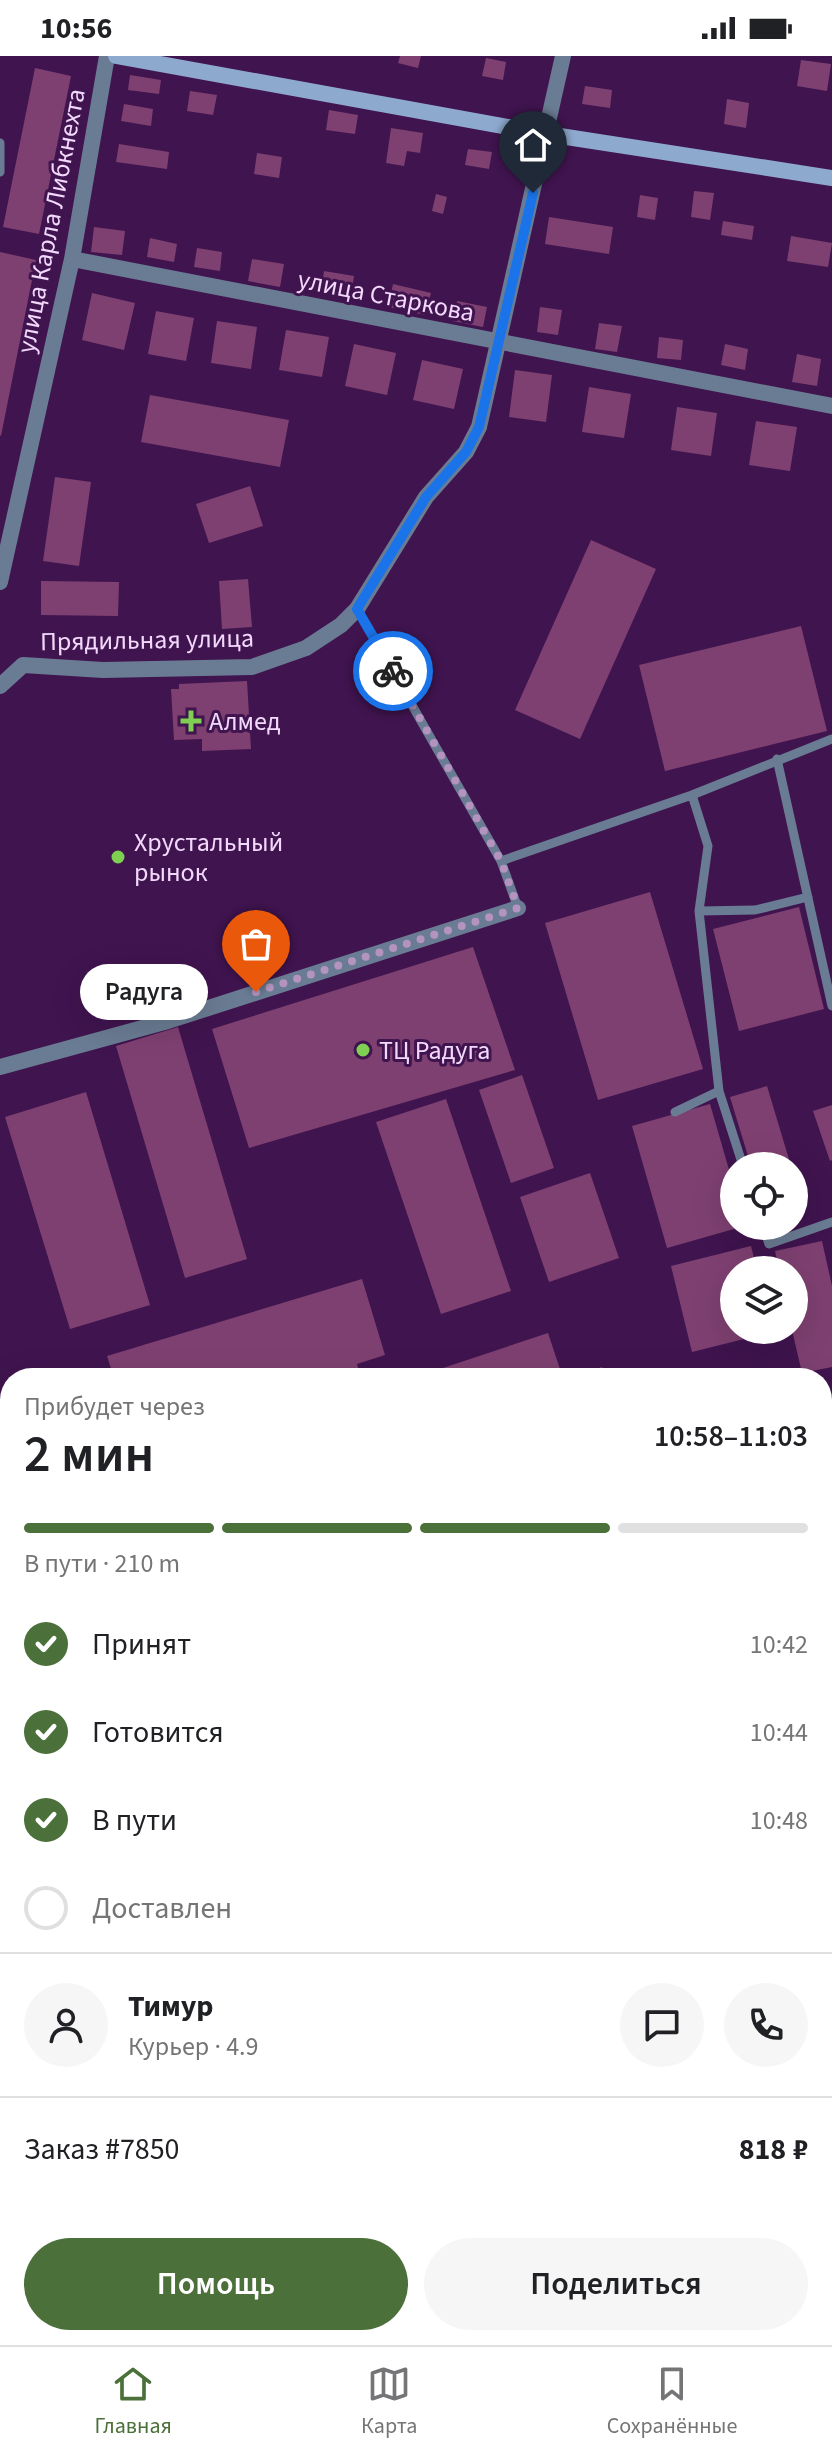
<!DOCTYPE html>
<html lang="ru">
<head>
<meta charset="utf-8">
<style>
  body { margin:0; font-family:"Source Sans 3",sans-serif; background:#f6f6f6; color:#202124; height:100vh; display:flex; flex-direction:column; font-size:30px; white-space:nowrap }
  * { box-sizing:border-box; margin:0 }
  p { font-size:26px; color:#757577 }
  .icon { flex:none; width:44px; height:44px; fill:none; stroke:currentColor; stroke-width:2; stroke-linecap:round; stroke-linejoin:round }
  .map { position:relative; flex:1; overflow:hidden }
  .drawer { position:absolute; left:0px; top:1312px; width:832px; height:978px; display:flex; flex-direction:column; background:#fff; border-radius:32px 32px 0 0; box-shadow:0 8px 32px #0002 }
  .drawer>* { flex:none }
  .buttons { position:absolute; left:720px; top:1096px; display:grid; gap:16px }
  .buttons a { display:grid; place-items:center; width:88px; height:88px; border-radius:50%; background:#fff; box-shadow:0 8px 32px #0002; font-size:40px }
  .pin { position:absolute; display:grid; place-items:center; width:68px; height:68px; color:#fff; margin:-82px -34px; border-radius:50% 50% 50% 0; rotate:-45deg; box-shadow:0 0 8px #0007 }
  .pin .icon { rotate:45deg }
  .courier { position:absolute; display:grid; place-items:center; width:80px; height:80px; margin:-40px; border:6px solid #1a73e8; border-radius:50%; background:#fff; color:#222; box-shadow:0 2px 10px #0007 }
  .bubble { position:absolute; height:56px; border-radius:28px; background:#fff; box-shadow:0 8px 32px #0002; font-size:26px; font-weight:600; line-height:56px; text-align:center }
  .overview em { font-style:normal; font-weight:600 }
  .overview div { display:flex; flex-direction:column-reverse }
  .overview { display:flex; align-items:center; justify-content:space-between; height:136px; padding:0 24px }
  h1 { font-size:52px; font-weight:600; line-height:60px }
  .bar { display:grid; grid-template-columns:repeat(4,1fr); gap:12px 8px; align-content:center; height:96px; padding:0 24px }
  .bar i { height:10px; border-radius:6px; background:#e0e0e0 }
  .bar .current { background:#4b7039 }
  .bar p { grid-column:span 4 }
  .line { display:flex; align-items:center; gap:20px; padding:0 24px; border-top:2px solid #e0e0e0 }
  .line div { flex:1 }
  .round { display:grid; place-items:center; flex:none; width:84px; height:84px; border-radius:42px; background:#f6f6f6 }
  ol { padding:0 24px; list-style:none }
  li { display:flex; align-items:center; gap:24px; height:88px }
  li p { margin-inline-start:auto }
  li .icon { padding:8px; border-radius:50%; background:#4b7039; color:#fff; stroke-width:4 }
  li:last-child { color:#757577 }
  li i { width:44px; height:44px; border:4px solid #e0e0e0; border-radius:50% }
  .action { display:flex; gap:16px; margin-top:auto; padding:16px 24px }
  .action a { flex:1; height:92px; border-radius:48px; background:#4b7039; color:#fff; font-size:32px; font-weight:600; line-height:92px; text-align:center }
  .action a+a { background:#f6f6f6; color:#202124 }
  .status { display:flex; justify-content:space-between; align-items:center; height:56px; padding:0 40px; background:#fff; direction:ltr }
  .status svg { height:22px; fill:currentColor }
  .tab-bar { display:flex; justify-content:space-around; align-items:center; height:112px; border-top:2px solid #e0e0e0; background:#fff; font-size:22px; color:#757577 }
  .tab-bar a { display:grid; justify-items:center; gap:4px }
  .tab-bar .current { color:#4b7039 }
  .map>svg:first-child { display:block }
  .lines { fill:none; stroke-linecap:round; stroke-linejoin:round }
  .river { stroke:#104647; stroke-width:30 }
  .building { fill:#7e4071 }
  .path { stroke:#896596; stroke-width:3; stroke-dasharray:8 4; stroke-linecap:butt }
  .service { stroke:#6a7c93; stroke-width:9 }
  .minor { stroke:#6a7c93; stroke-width:16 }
  .tertiary { stroke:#6a7c93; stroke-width:16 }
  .secondary { stroke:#8da9ce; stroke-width:16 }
  .done { stroke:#b494bf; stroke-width:8; stroke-dasharray:0 14.4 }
  .route { stroke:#1a73e8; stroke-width:10 }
  .poi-dot { fill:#7fd052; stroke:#40144f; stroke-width:3 }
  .labels { text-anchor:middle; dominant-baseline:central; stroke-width:6; stroke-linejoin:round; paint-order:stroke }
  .street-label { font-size:26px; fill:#f2d9fc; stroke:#40144f }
  .poi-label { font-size:26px; fill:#f2d9fc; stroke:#40144f; text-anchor:start }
</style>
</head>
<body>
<div class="status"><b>10:56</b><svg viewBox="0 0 49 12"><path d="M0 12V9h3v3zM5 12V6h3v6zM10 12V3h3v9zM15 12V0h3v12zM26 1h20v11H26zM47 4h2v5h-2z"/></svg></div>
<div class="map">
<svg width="832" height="2289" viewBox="0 0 832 2289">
  <rect width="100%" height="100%" fill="#40144f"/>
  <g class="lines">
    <path class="river" d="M822,1935l10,-26
      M398,2289l16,-9"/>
  </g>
  <path class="building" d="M400,0h21l-3,12 -20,-5z
    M486,2l20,4 -3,18 -21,-4z
    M801,4l30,4 -4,27 -30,-5z
    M35,12l36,8 -32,158 -36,-7z
    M130,19l31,5 -2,14 -31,-4z
    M585,30l27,4 -2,18 -28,-4z
    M190,35l27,4 -4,20 -26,-4z
    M727,43l22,4 -3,25 -22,-4z
    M124,48l29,5 -2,17 -30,-5z
    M329,54l29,5 -3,19 -29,-4z
    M391,72l32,5 -3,20 -13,-2 -3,15 -18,-3z
    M119,88l50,8 -2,17 -51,-7z
    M468,93l24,3 -3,17 -24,-4z
    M257,97l25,4 -3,21 -25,-4z
    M694,135l20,2 -4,27 -19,-3z
    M436,138l11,3 -4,17 -11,-3z
    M640,139l18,3 -3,22 -18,-3z
    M549,161l64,10 -4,27 -64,-10z
    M723,165l31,5 -2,14 -31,-5z
    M94,171l31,4 -3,24 -31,-3z
    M791,180l41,7 -4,24 -41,-6z
    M150,182l27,6 -3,18 -27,-5z
    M197,192l25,4 -2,19 -26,-4z
    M0,196l36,8 -35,176 -1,-1z
    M252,203l32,5 -4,23 -32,-6z
    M324,215l30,5 -3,20 -30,-4z
    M393,228l38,9 -6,22 -37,-8z
    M92,237l43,10 -11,47 -42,-10z
    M457,245l30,6 -4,20 -30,-6z
    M540,251l22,3 -4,25 -21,-3z
    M156,255l38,7 -8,43 -38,-7z
    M217,265l40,6 -6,42 -40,-6z
    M599,267l23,3 -5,26 -22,-3z
    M286,274l43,7 -7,40 -43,-7z
    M659,281l24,3 -2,20 -24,-2z
    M354,288l42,9 -9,42 -42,-9z
    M725,288l23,5 -3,21 -24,-5z
    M797,298l24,5 -4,27 -25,-4z
    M422,304l41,9 -9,40 -41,-9z
    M515,314l37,5 -6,47 -37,-5z
    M589,331l42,7 -7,44 -42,-6z
    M150,339l139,25 -9,47 -139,-25z
    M677,351l40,6 -6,43 -40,-6z
    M756,365l41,6 -7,44 -41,-6z
    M55,421l36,5 -12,84 -36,-5z
    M250,430l13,40 -54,17 -13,-39z
    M591,484l65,29 -76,170 -65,-29z
    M248,523l4,48 -30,2 -3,-48z
    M41,525l78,1 -1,34 -77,-1z
    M801,570l26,105 -162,40 -26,-106z
    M247,625l4,68 -49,2v-12l-28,1 -3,-51h8v-5z
    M650,836l53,177 -105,31 -53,-177z
    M799,851l25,102 -85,22 -26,-102z
    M473,891l42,123 -266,78 -37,-119z
    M178,971l69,232 -62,19 -69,-232z
    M522,1019l32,93 -43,15 -32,-93z
    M767,1030l24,80h-40l-21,-69z
    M86,1036l64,213 -80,24 -65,-212z
    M446,1043l65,192 -70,23 -65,-192z
    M710,1048l24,83v39l7,1 -74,21 -35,-122z
    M832,1049v55l-2,1 -17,-50z
    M590,1117l29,85 -70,24 -29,-85z
    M822,1185l10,45v81l-30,6 -10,-43 2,-60h-15l-4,-19z
    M751,1190l6,24h-23v60l42,1 -84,21 -21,-86z
    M362,1223l23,76 -28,9 4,14h-247l-7,-22z
    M548,1277l15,45h-147v-1z
    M602,1311l4,11h-36v-1z
    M1,1521l9,30v33l-10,3z
    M10,1617v34l-10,3v-34z
    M823,1659l9,31v43l-10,3z
    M1,1909l9,31v114l-10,3z
    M822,2151l10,18 -10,7z
    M149,2280h26l-23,9z"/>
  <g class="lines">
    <path class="path" d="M0,1662l10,-3
      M822,1866l10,-25
      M822,2092l10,5"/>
    <path class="service" d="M0,87v29
      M357,553l144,252 17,47
      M777,703l55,247
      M692,739l16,51 -9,65 20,180
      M501,805l191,-66 140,-56
      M699,855l56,-1 53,-13
      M675,1056l44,-21 24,75
      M763,1170l6,18 63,-22"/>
    <path class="minor" d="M72,203l760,147
      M0,526l72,-323 35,-203
      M0,630l23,-21 80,5 149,-3 54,-19 35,-23 16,-16 69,-112 40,-45 13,-25 84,-371
      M0,1011l168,-46 350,-113
      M0,1407l10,34"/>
    <path class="tertiary" d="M0,1702l10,-2
      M822,2068l10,5"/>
    <path class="secondary" d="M116,0l431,78 285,44"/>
  </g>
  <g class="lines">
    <path class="done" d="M256,936l262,-84 -17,-47 -108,-190"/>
    <path class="route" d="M393,615l-36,-62 69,-112 40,-45 13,-25 54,-234"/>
  </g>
  <g class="poi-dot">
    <path d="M187 653h8v8h8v8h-8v8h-8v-8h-8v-8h8z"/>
    <circle cx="118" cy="801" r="8"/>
    <circle cx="363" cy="994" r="8"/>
  </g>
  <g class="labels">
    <g class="street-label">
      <text transform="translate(51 165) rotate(-79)">улица Карла Либкнехта</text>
      <text transform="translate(386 240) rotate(11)">улица Старкова</text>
      <text transform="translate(147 584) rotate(-1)">Прядильная улица</text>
    </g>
    <g class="poi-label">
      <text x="209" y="665">Алмед</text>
      <text x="134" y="786">Хрустальный<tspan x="134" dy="30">рынок</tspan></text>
      <text x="379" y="994">ТЦ Радуга</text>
    </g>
  </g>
</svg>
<div class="buttons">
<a><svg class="icon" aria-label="locate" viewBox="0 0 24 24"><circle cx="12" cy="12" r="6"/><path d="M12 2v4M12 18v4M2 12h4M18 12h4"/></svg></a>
<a><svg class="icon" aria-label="layers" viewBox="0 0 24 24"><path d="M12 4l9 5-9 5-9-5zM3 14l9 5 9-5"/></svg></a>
</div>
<div class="pin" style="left:256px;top:936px;background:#ea580c"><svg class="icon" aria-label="bag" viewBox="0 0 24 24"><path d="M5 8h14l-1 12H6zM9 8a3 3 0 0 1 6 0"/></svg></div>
<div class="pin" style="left:533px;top:137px;background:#1f2937"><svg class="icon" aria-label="home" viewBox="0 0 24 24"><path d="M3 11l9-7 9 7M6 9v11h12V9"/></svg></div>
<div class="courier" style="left:393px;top:615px"><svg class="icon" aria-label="bike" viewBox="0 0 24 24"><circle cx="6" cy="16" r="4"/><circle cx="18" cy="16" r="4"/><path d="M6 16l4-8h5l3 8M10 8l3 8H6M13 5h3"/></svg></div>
<div class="bubble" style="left:80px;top:908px;width:128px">Радуга</div>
<section class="drawer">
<div class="overview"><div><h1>2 мин</h1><p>Прибудет через</p></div><em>10:58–11:03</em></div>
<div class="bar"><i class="current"></i><i class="current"></i><i class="current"></i><i></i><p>В пути · 210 m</p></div>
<ol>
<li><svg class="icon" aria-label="check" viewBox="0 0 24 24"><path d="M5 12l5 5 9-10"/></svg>Принят<p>10:42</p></li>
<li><svg class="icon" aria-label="check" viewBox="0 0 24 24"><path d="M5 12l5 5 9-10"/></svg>Готовится<p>10:44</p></li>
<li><svg class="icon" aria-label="check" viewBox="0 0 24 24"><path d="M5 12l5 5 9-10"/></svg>В пути<p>10:48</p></li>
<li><i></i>Доставлен</li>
</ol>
<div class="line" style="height:144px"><a class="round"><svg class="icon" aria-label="person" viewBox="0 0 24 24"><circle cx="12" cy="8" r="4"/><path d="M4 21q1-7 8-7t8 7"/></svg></a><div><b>Тимур</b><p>Курьер · 4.9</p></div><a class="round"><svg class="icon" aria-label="chat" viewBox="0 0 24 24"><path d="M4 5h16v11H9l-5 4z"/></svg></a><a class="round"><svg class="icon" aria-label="phone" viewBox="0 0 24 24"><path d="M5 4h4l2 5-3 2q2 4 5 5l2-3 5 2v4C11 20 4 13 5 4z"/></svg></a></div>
<div class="line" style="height:104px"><div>Заказ #7850</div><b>818 ₽</b></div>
<div class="action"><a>Помощь</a><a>Поделиться</a></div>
</section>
</div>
<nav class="tab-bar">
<a class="current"><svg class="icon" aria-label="home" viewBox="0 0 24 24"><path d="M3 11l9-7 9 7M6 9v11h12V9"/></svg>Главная</a>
<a><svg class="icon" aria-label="map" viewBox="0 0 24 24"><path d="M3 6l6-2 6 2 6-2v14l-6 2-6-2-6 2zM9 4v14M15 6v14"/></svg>Карта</a>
<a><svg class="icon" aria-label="saved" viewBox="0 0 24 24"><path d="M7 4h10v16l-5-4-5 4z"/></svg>Сохранённые</a>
</nav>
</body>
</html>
